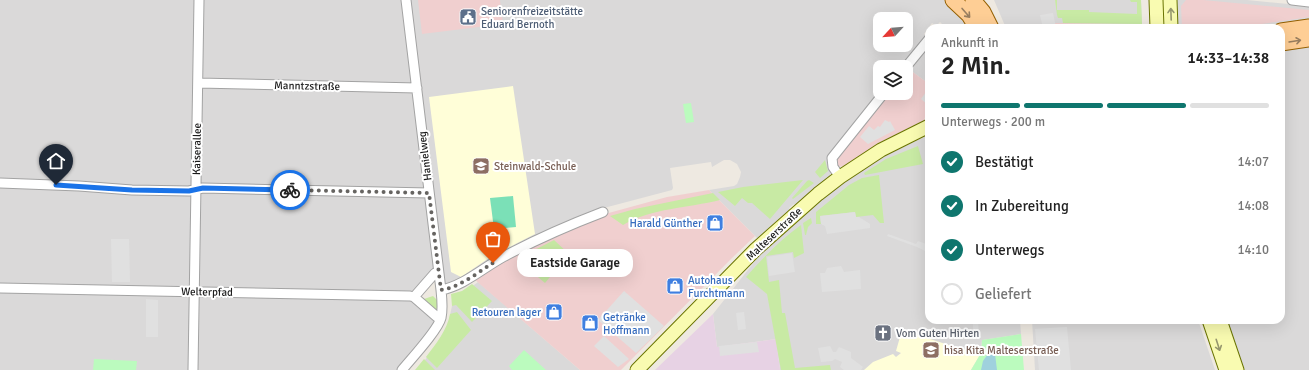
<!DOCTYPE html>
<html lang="de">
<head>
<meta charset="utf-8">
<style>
  body { margin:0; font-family:Signika,sans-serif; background:#f2f2f2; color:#222; height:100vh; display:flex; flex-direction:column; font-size:15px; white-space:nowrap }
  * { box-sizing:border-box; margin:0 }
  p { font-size:13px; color:#767676 }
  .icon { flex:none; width:22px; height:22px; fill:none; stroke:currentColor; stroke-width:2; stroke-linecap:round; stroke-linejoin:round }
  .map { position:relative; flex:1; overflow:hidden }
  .panel { position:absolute; left:925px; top:24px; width:360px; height:300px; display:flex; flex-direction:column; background:#fff; border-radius:12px; box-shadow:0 4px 16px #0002 }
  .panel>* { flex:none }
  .needle { width:26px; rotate:244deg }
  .fabs { position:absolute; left:873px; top:12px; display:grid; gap:8px }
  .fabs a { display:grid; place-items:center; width:40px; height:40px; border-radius:8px; background:#fff; box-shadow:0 4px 16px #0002; font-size:20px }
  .pin { position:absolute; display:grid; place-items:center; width:34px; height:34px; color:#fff; margin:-41px -17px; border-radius:50% 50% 50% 0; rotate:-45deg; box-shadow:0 0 4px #0007 }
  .pin .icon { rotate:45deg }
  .courier { position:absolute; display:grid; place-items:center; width:40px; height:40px; margin:-20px; border:3px solid #1a73e8; border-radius:50%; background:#fff; color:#222; box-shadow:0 1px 5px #0007 }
  .bubble { position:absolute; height:28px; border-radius:12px; background:#fff; box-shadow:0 4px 16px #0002; font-size:13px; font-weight:600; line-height:28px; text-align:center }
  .head em { font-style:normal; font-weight:600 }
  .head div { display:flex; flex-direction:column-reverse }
  .head { display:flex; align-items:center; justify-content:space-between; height:68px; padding:0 16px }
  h1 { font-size:26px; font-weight:600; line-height:30px }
  .bar { display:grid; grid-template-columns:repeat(4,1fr); gap:6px 4px; align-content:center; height:48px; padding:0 16px }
  .bar i { height:5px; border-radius:3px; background:#e0e0e0 }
  .bar .active { background:#0f766e }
  .bar p { grid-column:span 4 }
  ol { padding:0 16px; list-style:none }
  li { display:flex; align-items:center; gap:12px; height:44px }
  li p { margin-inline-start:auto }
  li .icon { padding:4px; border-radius:50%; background:#0f766e; color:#fff; stroke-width:4 }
  li:last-child { color:#767676 }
  li i { width:22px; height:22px; border:2px solid #e0e0e0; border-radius:50% }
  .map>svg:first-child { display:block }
  .residential { fill:#dad9d9; fill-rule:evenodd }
  .commercial { fill:#f0cfcf }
  .industrial { fill:#e7d2e4 }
  .education { fill:#fffed8 }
  .grass { fill:#c8eaa4 }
  .park { fill:#bbfbbe }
  .pitch { fill:#7be0b7 }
  .parking { fill:#e0e0e0 }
  .water { fill:#9fd1dd }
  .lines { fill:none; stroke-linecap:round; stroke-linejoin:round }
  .street-casing { stroke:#a3a3a3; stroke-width:11 }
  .secondary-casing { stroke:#6a7402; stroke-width:15 }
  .primary-casing { stroke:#935f00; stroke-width:17 }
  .street { stroke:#fff; stroke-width:9 }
  .secondary { stroke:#f9fbb1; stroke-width:13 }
  .primary { stroke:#fece95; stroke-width:15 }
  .oneway { stroke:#987e5f }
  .oneway2 { stroke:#96976e }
  .done { stroke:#666461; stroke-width:4; stroke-dasharray:0 7.2 }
  .route { stroke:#1a73e8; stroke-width:5 }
  .labels { text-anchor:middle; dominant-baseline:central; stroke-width:4; stroke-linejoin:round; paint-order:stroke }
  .service-label { font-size:11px; fill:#4e5e75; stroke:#fff; text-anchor:start }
  .street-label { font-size:11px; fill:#1c1c1c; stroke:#fff }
  .education-label { font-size:11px; fill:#785e54; stroke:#fff; text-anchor:start }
  .shop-label { font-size:11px; fill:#366cbe; stroke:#fff; text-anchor:end }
  .worship-label { font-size:11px; fill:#5b616d; stroke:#fff; text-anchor:start }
</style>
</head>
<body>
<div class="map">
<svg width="1309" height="370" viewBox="0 0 1309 370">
  <rect width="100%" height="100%" fill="#eee9e1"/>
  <path class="residential" d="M0,0h196l-4,184 -3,3 -29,1 -160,-8z
    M203,0h200l9,84 -210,-5z
    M409,0h537l6,4 20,24h-29l1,-2 -4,-4 -4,4 -4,-3 -8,11 3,2 -26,31h-21v25l-51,63 -2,6 3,12v4l-35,28 -1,-1 -5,4 1,1 -32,30 -49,-49 25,-4 3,-2 3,-7 1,-5 -4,-8 -7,-4h-6l-12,7 -1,-5 -41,6 3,20 -1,2 -72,19 -136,68 -19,8 -1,-1zM880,19h26v26h-26z
    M994,0h147l1,24 -86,-1v5h-50z
    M1176,0h71l62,6v18l-28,4h-104z
    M1309,46v324h-67l-18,-50h57v-270z
    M929,47v37l-19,-14z
    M203,87l209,5 1,1 12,94 -1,2 -222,-5 -2,-2 2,-94z
    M929,135v185h91l1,14 -39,6 -1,13 -10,17h-191l-4,-31 -59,8 -4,-33 46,-58 65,-58 30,-22 34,-22z
    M0,186l189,9 3,3 -1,86 -1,2 -2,1 -188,-3z
    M201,191l224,6 1,2 9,69 -20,24 -215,-4 -2,-2 1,-91z
    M478,282l102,88h-163l16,-20 15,-25 5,-24z
    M0,291l188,5 2,2 -1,72h-189z
    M200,296l211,4 24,19 1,3 -38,48h-202l1,-71z
    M1032,320h166l17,50h-180z"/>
  <path class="commercial" d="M418,0h82l3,24 -81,10z
    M1186,0h17l106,10v7l-75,11h-52l-1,-22z
    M1055,23l87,1 1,4h-87z
    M910,70l19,14v31l-4,2 -1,4 -41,21 -39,25 -6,-1 -2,-2 1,-6 54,-65h15v-18z
    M709,190l46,46 -22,21 -112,113h-41l-106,-91 33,-20 30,-15 68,-30 62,-17z"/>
  <path class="industrial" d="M713,314l4,33 59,-8 4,31h-125z"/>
  <path class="education" d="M513,86l22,148 -43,22 -31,21 -10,-5 -22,-175z
    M902,330l56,18 23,5 -10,17h-107l9,-8 20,-8 3,3 5,-4 -5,-2z"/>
  <path class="grass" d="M1055,0h2v10h32v2l48,2v-12h-6l-1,-2h11l1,24 -79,-1 -1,-5h-4l-1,-3z
    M918,146l5,18 -58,11 -1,-2 22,-14z
    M825,160l3,11 -8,7 -5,-6z
    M879,175l5,48h-4l-7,-8 -17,2 -1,-5 -35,4 1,8h-5v-12l33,-27 13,-7z
    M803,180l-33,39 -18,-16h-4l-6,-5 -7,8 -17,-14 25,-5z
    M809,180l5,3 -21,16 -1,-1 15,-17z
    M713,193l7,7c-32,8 -68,8 -97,25l-13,-9 25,-7z
    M811,218l1,5 -4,4 -2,8h-1l-2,-12z
    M801,225l3,28 -10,5 -1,-6 -27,4 3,26 10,-2 3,33h3l10,55 35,-3 1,5h-50l-14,-76 -21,-17c17,-19 34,-37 55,-52z
    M554,240l15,14 -24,29 -28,-24z
    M472,284l20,17 -20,21 -16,-17 -4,1 -1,-12 11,-3z
    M433,296l4,4v12l-16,-12z
    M457,312l14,18 -34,38 -11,-11c10,-13 21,-27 24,-43z
    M424,359l11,11h-20z"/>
  <path class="park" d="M691,103l3,19 -8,1 -3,-19z
    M1021,334l3,36h-53l10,-17 1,-13z
    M524,350l22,20h-34l-3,-4z
    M94,359l43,2 -1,9h-43z"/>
  <path class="pitch" d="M513,196l3,31 -22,2 -4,-31z"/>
  <path class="parking" d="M1053,13l3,15h-13l-3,-13z
    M929,88v18l-8,-7z
    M885,120l4,2 1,-1 5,9 -27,14 -8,-7 9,-11 5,4 4,-4 2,1z
    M855,212l1,5h3l11,7v4l-43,6 -2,-8 -4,-2 -1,-8z
    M888,234l28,10 2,-3 11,4v8l-12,-6 -30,-11z
    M111,239h18l1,43h-18z
    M792,253l3,19 -26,4 -2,-19z
    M841,266l3,6 16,-2 1,19 -39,3 -2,-19h5l2,-5z
    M624,291l40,35 -28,27 -38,-33z
    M146,299l12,1v37h-12z
    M744,312l2,17 -8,1 -2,-17z
    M973,320h5l1,19h-6z
    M1067,327l4,43h-32l-4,-41z
    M604,336l25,23 -11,8 -24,-21z
    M757,342l2,10 -39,4 -1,-10z
    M830,346l3,6h3l3,-5 12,5v6l12,9 -2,3h-17l-4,-3 2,-5 -7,-3 -3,2 -11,1 -3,-14z"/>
  <path class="water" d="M990,351h3l2,3 2,16h-16l2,-9z"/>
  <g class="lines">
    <g class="street-casing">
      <path id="street" d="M1292,0l17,2
        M906,67l23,-28
        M198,83l219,5
        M840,177l-7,-10 -1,-9 52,-65
        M0,183l79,3 53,4 57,1 14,-3 226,5
        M0,288l410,8 4,1 23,20 4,1
        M441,290c22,-4 42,-22 62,-33 32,-17 66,-32 100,-45
        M414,297l21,-24h4
        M193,370l6,-370
        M402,370c9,-11 36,-40 39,-52 2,-9 1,-19 0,-28l-35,-290"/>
    </g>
    <g class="secondary-casing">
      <path id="secondary" d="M1156,0l1,28
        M1170,0l1,28
        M1209,320l17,50
        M1220,320l17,50
        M637,370l119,-121 62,-55 22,-17 41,-27 48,-24"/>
    </g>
    <g class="primary-casing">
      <path id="primary" d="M953,0l16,15 8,13
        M973,0l10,12 8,16
        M1281,31l28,-4
        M1281,43l28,-4"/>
    </g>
    <use href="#street" class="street"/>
    <use href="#secondary" class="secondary"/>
    <use href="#primary" class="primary"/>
  </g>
  <defs><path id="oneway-shaft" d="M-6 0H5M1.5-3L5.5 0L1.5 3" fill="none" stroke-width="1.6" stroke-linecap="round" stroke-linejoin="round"/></defs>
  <g class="oneway">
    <use href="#oneway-shaft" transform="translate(966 13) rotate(49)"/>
    <use href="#oneway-shaft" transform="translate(1295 41) rotate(-9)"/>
  </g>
  <g class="oneway2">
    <use href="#oneway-shaft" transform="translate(1171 14) rotate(-92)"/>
    <use href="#oneway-shaft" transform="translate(1218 345) rotate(72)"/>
  </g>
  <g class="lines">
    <path class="done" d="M290,190l139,3 12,97c19,-3 36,-17 52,-27"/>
    <path class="route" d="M56,185l76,5 57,1 14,-3 87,2"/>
  </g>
  <defs>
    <g id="civic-square" transform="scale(0.9)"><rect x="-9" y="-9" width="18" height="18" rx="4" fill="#5c6f8a" stroke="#fff"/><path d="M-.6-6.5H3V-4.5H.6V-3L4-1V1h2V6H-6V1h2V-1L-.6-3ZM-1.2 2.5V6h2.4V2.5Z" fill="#fff"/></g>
    <g id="school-square" transform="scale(0.9)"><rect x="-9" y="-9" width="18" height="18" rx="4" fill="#8d6e63" stroke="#fff"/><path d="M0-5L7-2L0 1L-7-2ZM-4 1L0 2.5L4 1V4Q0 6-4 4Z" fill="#fff"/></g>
    <g id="shop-square" transform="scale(0.9)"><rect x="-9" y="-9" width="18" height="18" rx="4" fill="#3f7fe0" stroke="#fff"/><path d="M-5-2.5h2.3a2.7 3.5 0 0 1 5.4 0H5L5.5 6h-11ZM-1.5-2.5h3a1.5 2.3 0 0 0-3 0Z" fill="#fff"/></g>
    <g id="church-square" transform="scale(0.9)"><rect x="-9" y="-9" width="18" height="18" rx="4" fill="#6b7280" stroke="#fff"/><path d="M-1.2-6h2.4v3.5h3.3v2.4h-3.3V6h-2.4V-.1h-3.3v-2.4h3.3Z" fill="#fff"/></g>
  </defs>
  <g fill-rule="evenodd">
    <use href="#civic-square" x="468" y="17"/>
    <use href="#school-square" x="481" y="166"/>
    <use href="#shop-square" x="715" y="223"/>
    <use href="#shop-square" x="675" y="286"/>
    <use href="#shop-square" x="554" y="312"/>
    <use href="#shop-square" x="590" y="323"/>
    <use href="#church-square" x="883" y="333"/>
    <use href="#school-square" x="931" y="350"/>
  </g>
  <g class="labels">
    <g class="service-label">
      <text x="481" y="11">Seniorenfreizeitstätte<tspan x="481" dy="13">Eduard Bernoth</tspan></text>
    </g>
    <g class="street-label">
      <text transform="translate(307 86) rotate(1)">Manntzstraße</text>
      <text transform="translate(197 149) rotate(-89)">Kaiserallee</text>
      <text transform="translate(425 156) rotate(-97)">Hanielweg</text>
      <text transform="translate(774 234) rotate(-43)">Malteserstraße</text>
      <text transform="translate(207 292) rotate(1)">Welterpfad</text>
    </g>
    <g class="education-label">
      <text x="494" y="166">Steinwald-Schule</text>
      <text x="944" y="350">hisa Kita Malteserstraße</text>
    </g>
    <g class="shop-label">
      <text x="702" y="223">Harald Günther</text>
      <text x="688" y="280" text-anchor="start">Autohaus<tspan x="688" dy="13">Furchtmann</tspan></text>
      <text x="541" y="312">Retouren lager</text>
      <text x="603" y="317" text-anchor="start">Getränke<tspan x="603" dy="13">Hoffmann</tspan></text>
    </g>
    <g class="worship-label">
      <text x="896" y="333">Vom Guten Hirten</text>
    </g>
  </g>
</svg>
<div class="fabs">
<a><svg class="needle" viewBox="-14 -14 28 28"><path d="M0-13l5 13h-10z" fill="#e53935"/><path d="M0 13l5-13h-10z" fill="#767676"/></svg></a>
<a><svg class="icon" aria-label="layers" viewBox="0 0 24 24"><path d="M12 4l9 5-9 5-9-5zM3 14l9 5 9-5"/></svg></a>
</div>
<div class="pin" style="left:493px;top:263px;background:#ea580c"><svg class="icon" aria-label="bag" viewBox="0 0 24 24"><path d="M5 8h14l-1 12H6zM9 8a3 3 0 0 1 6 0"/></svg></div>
<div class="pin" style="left:56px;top:185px;background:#1f2937"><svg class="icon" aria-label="home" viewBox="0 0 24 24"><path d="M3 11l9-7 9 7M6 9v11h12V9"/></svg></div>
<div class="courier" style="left:290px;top:190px"><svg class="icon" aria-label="bike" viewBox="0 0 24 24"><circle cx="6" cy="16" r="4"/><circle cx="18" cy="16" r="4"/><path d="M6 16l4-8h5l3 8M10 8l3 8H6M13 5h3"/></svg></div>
<div class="bubble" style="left:517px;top:249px;width:116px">Eastside Garage</div>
<section class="panel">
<div class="head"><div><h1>2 Min.</h1><p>Ankunft in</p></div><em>14:33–14:38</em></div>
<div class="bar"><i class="active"></i><i class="active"></i><i class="active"></i><i></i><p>Unterwegs · 200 m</p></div>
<ol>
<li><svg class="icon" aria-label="check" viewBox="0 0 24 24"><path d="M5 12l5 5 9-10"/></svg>Bestätigt<p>14:07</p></li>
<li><svg class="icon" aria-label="check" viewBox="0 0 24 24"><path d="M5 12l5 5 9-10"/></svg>In Zubereitung<p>14:08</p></li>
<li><svg class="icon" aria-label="check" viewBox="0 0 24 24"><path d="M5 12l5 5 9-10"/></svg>Unterwegs<p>14:10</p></li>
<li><i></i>Geliefert</li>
</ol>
</section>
</div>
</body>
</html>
